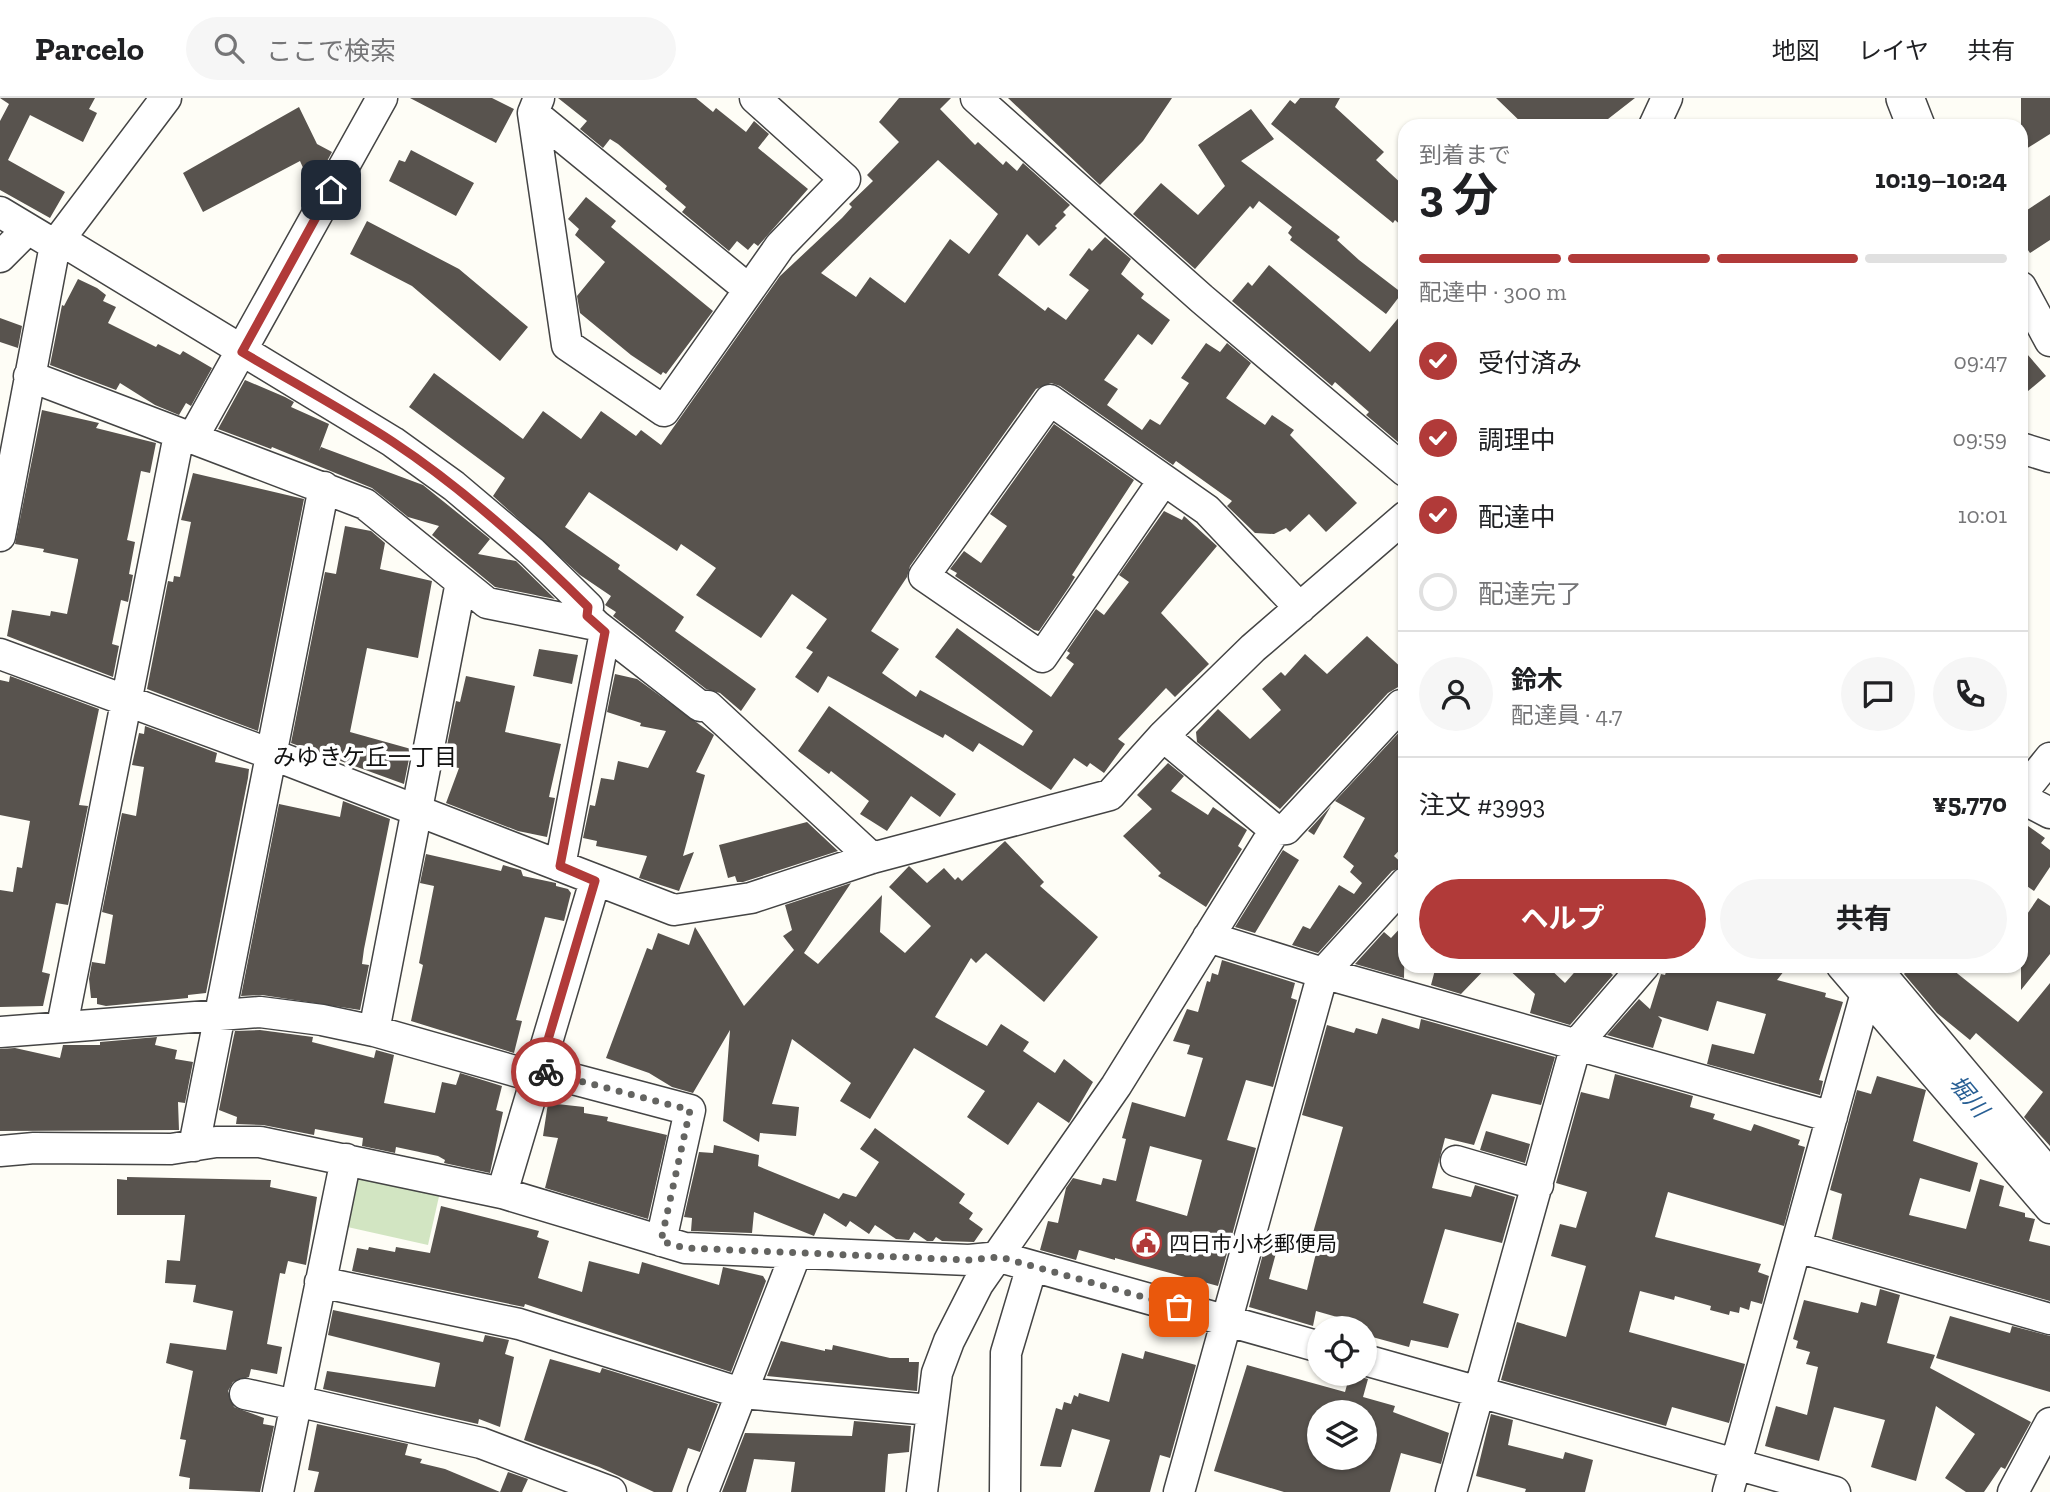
<!DOCTYPE html>
<html lang="ja">
<head>
<meta charset="utf-8">
<style>
  body { margin:0; font-family:"Zilla Slab","Noto Sans JP",serif; background:#f6f6f6; color:#202124; height:100vh; display:flex; flex-direction:column; font-size:26px; white-space:nowrap }
  * { box-sizing:border-box; margin:0 }
  p { font-size:23px; color:#757577 }
  .icon { flex:none; width:38px; height:38px; fill:none; stroke:currentColor; stroke-width:2; stroke-linecap:round; stroke-linejoin:round }
  .map { position:relative; flex:1; overflow:hidden }
  .details { position:absolute; left:1398px; top:21px; width:630px; height:854px; display:flex; flex-direction:column; background:#fff; border-radius:21px; box-shadow:0 2px 5px #0004 }
  .details>* { flex:none }
  .fabs { position:absolute; left:1307px; top:1218px; display:grid; gap:14px }
  .fabs a { display:grid; place-items:center; width:70px; height:70px; border-radius:50%; background:#fff; box-shadow:0 2px 5px #0004; font-size:35px }
  .pin { position:absolute; display:grid; place-items:center; width:60px; height:60px; color:#fff; margin:-30px; border-radius:14px; box-shadow:0 4px 10px #0006 }
  .courier { position:absolute; display:grid; place-items:center; width:70px; height:70px; margin:-35px; border:5px solid #b13a39; border-radius:50%; background:#fff; color:#222; box-shadow:0 2px 9px #0007 }
  .overview em { font-style:normal; font-weight:700 }
  .overview div { display:flex; flex-direction:column-reverse }
  .overview { display:flex; align-items:center; justify-content:space-between; height:119px; padding:0 21px }
  h1 { font-size:46px; font-weight:700; line-height:52px }
  .bar { display:grid; grid-template-columns:repeat(4,1fr); gap:10px 7px; align-content:center; height:84px; padding:0 21px }
  .bar i { height:9px; border-radius:5px; background:#e0e0e0 }
  .bar .selected { background:#b13a39 }
  .bar p { grid-column:span 4 }
  .line { display:flex; align-items:center; gap:18px; padding:0 21px; border-top:2px solid #e0e0e0 }
  .line div { flex:1 }
  .round { display:grid; place-items:center; flex:none; width:74px; height:74px; border-radius:37px; background:#f6f6f6 }
  ol { padding:0 21px; list-style:none }
  li { display:flex; align-items:center; gap:21px; height:77px }
  li p { margin-inline-start:auto }
  li .icon { padding:7px; border-radius:50%; background:#b13a39; color:#fff; stroke-width:4 }
  li:last-child { color:#757577 }
  li i { width:38px; height:38px; border:4px solid #e0e0e0; border-radius:50% }
  .action { display:flex; gap:14px; margin-top:auto; padding:14px 21px }
  .action a { flex:1; height:80px; border-radius:42px; background:#b13a39; color:#fff; font-size:28px; font-weight:700; line-height:80px; text-align:center }
  .action a+a { background:#f6f6f6; color:#202124 }
  header { display:flex; align-items:center; gap:42px; box-sizing:border-box; height:98px; padding:0 35px; background:#fff; border-bottom:2px solid #e0e0e0 }
  header strong { font-size:33px }
  nav { display:flex; gap:38px; margin-inline-start:auto; font-size:24px }
  .search { width:490px; height:63px; background:#f6f6f6; display:flex; align-items:center; gap:18px; box-sizing:border-box; padding:0 24px; border-radius:38px; color:#757577; font-size:26px }
  .map>svg:first-child { display:block }
  .green { fill:#d2e5c2 }
  .building { fill:#58534e; fill-rule:evenodd }
  .lines { fill:none; stroke-linecap:round; stroke-linejoin:round }
  .minor-casing { stroke:#444; stroke-width:33 }
  .tertiary-casing { stroke:#444; stroke-width:40 }
  .minor { stroke:#fff; stroke-width:30 }
  .tertiary { stroke:#fff; stroke-width:37 }
  .done { stroke:#646461; stroke-width:7; stroke-dasharray:0 12.6 }
  .route { stroke:#b13a39; stroke-width:9 }
  .labels { text-anchor:middle; dominant-baseline:central; stroke-width:7; stroke-linejoin:round; paint-order:stroke }
  .poi-label { font-size:21px; fill:#111; stroke:#fff; text-anchor:start }
  .neighbourhood-label { font-size:23px; fill:#111; stroke:#fff }
  .water-label { font-size:23px; font-style:italic; fill:#285f94; stroke:#fff }
</style>
</head>
<body>
<header>
<strong>Parcelo</strong>
<div class="search"><svg class="icon" aria-label="search" viewBox="0 0 24 24"><circle cx="10" cy="10" r="6"/><path d="M15 15l6 6"/></svg>ここで検索</div>
<nav><a>地図</a><a>レイヤ</a><a>共有</a></nav>
</header>
<div class="map">
<svg width="2050" height="1394" viewBox="0 0 2050 1394">
  <rect width="100%" height="100%" fill="#fefdf6"/>
  <path class="green" d="M365,1077l75,17 -12,53 -85,-19 9,-43z"/>
  <path class="building" d="M0,0h95l-6,11 8,4 -14,29 -53,-27 -22,45 57,32 -15,26 -50,-28v-69l9,-17z
    M410,0h82l22,11 -18,34z
    M558,0h138l17,14 3,-4 30,24 8,-11 15,13 -11,14 50,41 -50,57 -4,-3 -6,7 -11,-9 -8,10 -47,-39 4,-5 -21,-18 2,-3 -49,-42 -8,-5 -7,9 -23,-19 7,-8z
    M899,0h52l-11,11 35,36 3,-3 25,23 3,-4 11,10 6,-8 47,42 -7,7 3,3 -11,11 2,2 -18,18 -12,-12 -29,41 47,36 3,-4 18,13 23,-30 -20,-15 20,-27 3,3 13,-14 26,22 -10,15 23,20 -3,4 29,22 -18,25 -14,-11 -34,46 14,9 -11,16 35,25 8,-11 10,6 29,-42 -8,-5 25,-35 14,9 7,-9 24,20 -25,35 39,27 7,-10 22,15 -4,5 67,68 -31,29 -17,-18 -19,18 -4,-4 -12,6 -19,-1 -28,-27 5,-5 -56,-40 -3,4 -113,-79 -9,-3 -15,6 -126,177 -3,11 -36,54 28,18 -17,24 34,24 4,-7 103,56 10,-15 -98,-74 22,-29 94,69 23,-33 -8,-6 4,-5 -3,-2 29,-42 8,6 25,-33 -10,-7 45,-64 18,9 2,-4 33,30 -56,67 48,51 -34,33 -9,-9 -48,51 7,5 -21,29 -14,-10 -3,4 -13,-9 -23,32 -72,-47 -6,9 -28,-18 -2,4 -115,-62 -10,17 -23,-16 18,-25 -7,-4 21,-29 -35,-25 -31,44 -65,-43 20,-27 -35,-24 -4,7 -88,-59 -24,35 55,38 -2,4 66,48 -9,14 81,58 -15,22 -21,-18 -14,-4 -93,-73 3,-4 -11,-7 6,-9 -31,-21 -87,-79 12,-18 -96,-71 25,-34 89,66 20,-28 38,28 20,-28 35,25 5,-6 20,15 119,-169 62,-58 10,-11 -3,-3 24,-23 -6,-6 32,-33 -20,-20zM938,62l60,54 -29,40 -19,-15 -45,64 -35,-26 -14,20 -35,-24z
    M1008,0h164l-29,43 -43,44z
    M1300,0h40l-5,9 49,45 -8,8 29,27v42l-10,-9 -2,3 -122,-99 19,-24 5,4z
    M1496,0h139l-36,28h-74z
    M2021,0h29v36l-29,18z
    M299,9l18,37 15,8 -12,22 -12,-6 -4,2 -4,-9 -97,51 -20,-39z
    M1251,11l23,30 -33,22 99,76 -3,3 22,20 43,33 -16,21 -96,-74 2,-3 -4,-4 4,-6 -33,-26 -6,8 -3,-3 -55,63 -62,-55 28,-31 37,32 27,-29 -27,-41z
    M411,52l63,33 -18,33 -67,-35 10,-21 6,2z
    M2050,97v45l-20,13 -9,-13v-26z
    M586,99l30,24 -5,6 102,84 -47,63 -3,-2 -2,3 -30,-20 -51,-42 -3,-17 28,-34 -30,-27 4,-6 -11,-10z
    M367,123l92,48 69,58 -28,34 -88,-75 -62,-32z
    M1269,167l101,87 35,-42v138l-39,-33 3,-3 -34,-30 -3,4 -100,-85 16,-19 4,4z
    M78,181l19,9 9,7 -3,6 13,6 -8,16 48,24 2,-3 22,11 3,-4 29,17 -21,38 -5,-3 -7,12 -24,-10 -35,-22 -4,7 -66,-25 12,-60 2,1z
    M0,220l22,8 -4,22 -18,-6z
    M2021,249l25,29 -25,21z
    M245,282l40,17 9,5 -3,5 38,17 -10,27 2,-4 102,38 67,54 -12,15 38,7 39,38 -60,-12 -63,-52 7,-9 -31,-9 -36,-29 -100,-41 -1,2 -53,-20z
    M42,312l57,13 -3,5 60,15 -6,30 -9,-2 -12,60 -2,9 8,2 -6,32 4,1 -5,27 -7,-2 -9,44 7,2 -6,31 -106,-41 5,-26 38,6 1,-5 16,3 11,-53v-2l-35,-7 1,-3 -29,-5z
    M1054,326l80,56 -62,95 3,2 -6,10 -30,44 -5,-1 -79,-54 2,-3 -7,-4 14,-18 17,12 26,-37 -17,-12z
    M193,375l111,26 -46,232 -111,-42 21,-108 5,1 1,-6 6,1 11,-55 -10,-2z
    M345,428l26,5 14,12 -5,26 52,12 -14,77 -51,-10 -17,84 61,17 -7,35 -113,-41 34,-171 11,2z
    M1367,538l38,35v12l-17,10 -108,116 -83,-67 -1,-10 22,-23 32,30 31,-29 -19,-21 19,-17 4,4 20,-22 22,20z
    M539,551l39,6 -6,29 -39,-8z
    M615,576l22,5 77,56 -18,37 9,3 -22,81 11,-4 -15,39 -40,-13 8,-22 -51,-10 1,-5 -14,-3 7,-33 5,1 6,-28 13,2 4,-19 30,7 18,-37 -26,-5 1,-3 -34,-11z
    M10,578l89,33 -20,96 9,1 -20,99 -12,-2 -14,69 8,2 -7,32 -43,1v-117l13,2 4,-25 5,1 8,-47 -30,-6v-135l9,2z
    M466,578l49,10 -10,46 56,12 -12,53 6,1 -8,39 -29,-6 -72,-28 13,-35 -16,-3 13,-64 4,1z
    M829,608l127,88 -16,23 -29,-21 -24,35 -27,-17 9,-13 -38,-30 -2,3 -31,-23z
    M145,628l72,27 -2,9 34,7 -1,9 -42,215 -18,2v3l-82,8 -9,-2v-6h-6l-2,-19 3,-17 13,2 8,-49 -11,-3 20,-99 14,3 8,-49 -12,-2 7,-32 5,1z
    M1405,628v118l-11,12 11,10 -13,5 -74,82 -26,-8 11,-19 7,3 29,-44 15,9 8,-11 -12,-11 4,-6 -11,-9 22,-39 -30,-17z
    M1168,665l16,13 -13,15 37,24 5,-8 34,23 -9,16 4,3 -36,58 -48,-31 3,-3 -38,-37 29,-27 -15,-14z
    M343,703l47,18 -26,130 -2,15 7,1 -9,45 -98,-15 -21,1 38,-192 61,13z
    M1331,708l-17,29 -6,-4z
    M2021,723l24,17 -4,5 9,7v17l-16,24 -13,-9z
    M807,724l31,29 -95,31h-6l-2,-6 -7,2 -9,-33z
    M1005,743l39,41 -4,4 58,51 -54,65 -58,-49 -10,10 -5,-5 -36,59 52,29 14,-22 28,18 -6,9 32,22 9,-14 29,23 -24,41 -31,-21 -30,43 -41,-28 18,-26 -71,-43 -44,71 -30,-18 11,-18 -59,-44 -20,65 27,3 -3,29 -36,-3 -1,9 -36,-21 7,-91 -37,63 -21,-6 -23,-14 -43,-15 41,-110 5,2 6,-17 31,12 6,-18 49,79 50,-56 -11,-14 9,-6 -7,-25 66,-22 -47,70 14,11 64,-69 -2,37 25,21 26,-27 -42,-39 20,-21 18,17 17,-15 11,12 3,-3 4,4z
    M1283,752l16,10 -44,73 -20,-6z
    M426,756l75,17 2,-6 18,5 2,6 33,7v3l12,3 3,4 -7,28 -19,-4 -29,103 6,1 -8,32 -103,-32 12,-56 -4,-2 15,-77 -14,-3z
    M2038,800l12,8v48l-29,36v-67z
    M1405,825l-1,55 -49,-14 29,-32 7,6z
    M1222,862l73,23 -4,15 6,2 -24,87 -27,-7 -19,60 29,8 -38,138 -103,-28v2l-36,-10 -3,10 -36,-10 8,-29 10,2 8,-35 7,-10 28,7 2,-7 13,3 10,-42 -4,-1 10,-36 53,15 18,-59 -16,-4 3,-9 -17,-4 14,-32 11,3 9,-31 3,1 2,-9 6,2zM1150,1048l52,14 -15,56 -51,-15z
    M1436,868h52l-27,28 -30,-9z
    M1505,868h42l18,17 15,-17h24l9,9 -43,50 -40,-12 5,-19z
    M1668,868h120l-11,14 49,13 -1,4 18,5 -24,78 4,1 -3,14 -113,-31 5,-20 42,10 12,-40 -49,-13 -9,30 -50,-15 4,4 -9,28 -46,-13 32,-36 11,10 11,-35 4,1z
    M1910,868h38l70,56 32,-39v163l-26,-29 19,-25 -67,-59 -6,7 -33,-27 -33,-39z
    M1382,920l37,11 2,-10 134,38 -14,48 -49,-11 -18,51 -29,-7 -13,50 39,9 4,-12 40,12 -13,46 -57,-14 -22,74 36,11 -11,34 -37,-8 -2,7 -44,-12v-10l-49,-14 -3,15 -64,-19 15,-57 12,3 -7,26 38,11 10,-41 -8,-2 34,-120 -41,-12 25,-90 27,8 2,-5 21,6z
    M260,932l53,7 -1,5 62,16 2,-8 18,5 -10,48 51,10 7,-31 14,3 4,-12 42,13 -6,24 7,2 -13,61 -46,-10 1,-3 -7,-4 -42,-9 -1,6 -33,-7 1,-8 -48,-9 -1,6 -51,-10 -27,-1 1,-7 -18,-7 14,-70 2,-9z
    M157,939l-2,8 22,5 -2,9 18,3 -8,41 -7,-1 1,28 -179,1v-82l15,-1 45,10 3,-13h37v-3z
    M1615,976l78,22 -3,11 25,7 -2,5 38,12 3,-7 46,16 -2,5 7,2 -21,79 -116,-34 -13,45 106,27 -3,8 11,4 -7,28 -11,-3 -2,9 -9,-3 -1,6 -9,-2 -1,4 -19,-5 1,-4 -36,-10 -1,4 -34,-9 -11,41 116,32 -16,59 -57,-16 -6,19 -165,-46 16,-58 49,15 20,-71 -35,-10 9,-32 16,4 11,-36 -31,-9 25,-91 28,7z
    M1877,978l49,14 -13,51 65,22 -8,29 -50,-14 -11,37 57,14 14,-50 24,7 -5,20 26,7v4l10,2 -6,22 21,5v55l-218,-62 10,-45 -12,-4 27,-100 14,4z
    M548,1005l36,4v6l24,4 -1,4 60,14 -19,84 -103,-31 13,-50 -15,-2z
    M875,1030l90,66 -6,9 14,10 -4,6 14,10 -9,13 -32,-1 -6,-4 -3,4h-6l-13,-9 -5,8 -13,-1 -21,-14 -6,9 -19,-13 -4,6 -22,-14 -10,23 -60,-24 -2,21 -61,-2 1,-13 -8,-1 15,-65 14,1 1,-8 45,10 -1,11 81,33 4,-6 13,4 23,-35 -19,-13z
    M1486,1033l44,13 -5,19 -45,-13z
    M127,1079l144,3 -1,7 47,10 -11,68 -18,-4 -3,13 -5,-1 -13,71 15,3 -5,27 -26,-5 -2,8 -16,5 -5,9 6,16 30,11 -1,6 11,2 -14,66 -71,-3 1,-11 -11,-2 7,-36 -6,-1 13,-68 -27,-8 4,-20 56,7 7,-39 -40,-9 3,-17 -31,-2 2,-23 13,1 5,-46h-68v-36l10,1z
    M441,1108l98,25 -2,6 12,4 -11,37 44,14 7,-31 50,13 3,-12 77,23 4,-18 40,9 3,5 -35,91 -206,-68 -1,3 -172,-36 5,-23 11,2 1,-3 26,5 1,-5 34,6z
    M1880,1191l20,6 -13,48 48,12 -5,13 101,54 -26,47 -4,-2 -17,25h-18l-21,-14 30,-44 -39,-28 -20,75 -45,-14 14,-47 -51,-13 -15,54 -54,-15 11,-40 31,9 11,-48 -12,-3 4,-12 -14,-4 2,-7 -5,-2 11,-39 54,13 3,-11 15,4z
    M333,1212l150,32 2,-7 24,5 -4,14 9,3 -14,70 -21,-8 -1,5 -155,-35 4,-18 108,16 5,-24 -112,-28z
    M1950,1218l60,17 2,-7 38,10v56l-114,-34z
    M781,1243l44,10v-2l7,1 1,-5 57,13h19v4h10l-2,29 -150,-15z
    M1145,1253l51,14 -26,93 -10,-3 -10,37h-56l16,-52 -38,-11 -11,38 -21,-1 16,-58 6,2 2,-8 7,2 3,-9 4,2 1,-4 30,9 13,-49 21,6z
    M550,1261l50,14 2,-5 116,36 -18,48 -12,-4 -16,44h-18l-55,-25 -75,-27z
    M1247,1267l98,27 5,-18 18,5 -5,18 32,9 -2,6 56,21 -8,31 -40,-11 -11,39h-106l-70,-21zM1320,1314h45v46h-45z
    M1491,1316l22,6 -5,25 55,14 2,-7 28,8 -8,32h-60l1,-3 -50,-13z
    M854,1323l57,5 -2,26 -21,2 -3,38h-94l4,-30 -41,-3 -8,33h-24l23,-59 107,3z
    M317,1326l91,20 -3,11 17,4 -2,4 25,6 55,23h-186l5,-20 -11,-2z
    M508,1374l20,7 -6,13h-22z"/>
  <g class="lines">
    <g class="minor-casing">
      <path id="minor" d="M539,0l-6,15 34,232 97,66 116,-165 65,-67 -90,-81
        M976,0l226,201 203,172
        M533,15l214,175
        M1654,28l13,-28
        M0,114l55,33
        M59,141l334,203 61,44 78,66 56,55 -1,9 9,9 104,81h8l164,152
        M0,159l28,-28
        M2021,189l29,54
        M29,278l336,128 122,99 109,22
        M192,341l190,-341
        M2021,350l29,9
        M1163,383l-121,176 -118,-81 126,-176 157,110 93,98
        M0,438l55,-291 111,-147
        M0,556l271,100 403,156 77,-12 121,-40 238,-63 53,-59 90,-88 152,-131
        M2021,696l29,-36
        M2021,700l29,15
        M1275,732l11,-1 115,-124
        M560,768l45,-234
        M1208,839l115,36 509,144
        M1842,868l208,242
        M1874,868l176,209
        M62,928l117,-591
        M374,933l87,-449
        M0,934l260,-20 62,8 52,11 162,46
        M539,972l151,40 -29,131
        M194,1048l130,-659
        M0,1053l34,-3 137,1 45,-7h44l242,51 183,55 284,12 31,-3 320,90
        M1456,1063l82,24
        M502,1095l93,-312
        M1797,1149l253,72
        M320,1184l199,42 222,69 190,17
        M1365,1262l470,132
        M245,1296l50,11
        M296,1303l185,42 130,49
        M278,1394l68,-333
        M703,1394l93,-239
        M922,1394l15,-119 12,-32 29,-57 138,-198 159,-256 -112,-94
        M1005,1394l1,-139 26,-87
        M1179,1394l144,-519 82,-90
        M1451,1394l125,-447 68,-79
        M1728,1394l138,-499 18,-27
        M2013,1394l37,-69"/>
    </g>
    <g class="tertiary-casing">
      <path id="tertiary" d="M1905,0l11,28"/>
    </g>
    <use href="#minor" class="minor"/>
    <use href="#tertiary" class="tertiary"/>
  </g>
  <g class="lines">
    <path class="done" d="M546,974l144,38 -29,131 24,7 284,12 31,-3 179,50"/>
    <path class="route" d="M331,92l-89,162c50,30 102,58 151,90 71,47 135,105 195,165l-1,9 18,16 -45,234 35,15 -56,189 7,2"/>
  </g>
  <defs>
    <g id="civic-ring" transform="scale(1.575)"><circle r="9.5" fill="#fff" stroke="#b13a39" stroke-width="1.5"/><path d="M-.6-6.5H3V-4.5H.6V-3L4-1V1h2V6H-6V1h2V-1L-.6-3ZM-1.2 2.5V6h2.4V2.5Z" fill="#b13a39"/></g>
  </defs>
  <g fill-rule="evenodd">
    <use href="#civic-ring" x="1146" y="1145"/>
  </g>
  <g class="labels">
    <g class="poi-label">
      <text x="1169" y="1145">四日市小杉郵便局</text>
    </g>
    <g class="neighbourhood-label">
      <text x="365" y="659">みゆきケ丘一丁目</text>
    </g>
    <g class="water-label">
      <text transform="translate(1969 998) rotate(50)">堀川</text>
    </g>
  </g>
</svg>
<div class="fabs">
<a><svg class="icon" aria-label="locate" viewBox="0 0 24 24"><circle cx="12" cy="12" r="6"/><path d="M12 2v4M12 18v4M2 12h4M18 12h4"/></svg></a>
<a><svg class="icon" aria-label="layers" viewBox="0 0 24 24"><path d="M12 4l9 5-9 5-9-5zM3 14l9 5 9-5"/></svg></a>
</div>
<div class="pin" style="left:1179px;top:1209px;background:#ea580c"><svg class="icon" aria-label="bag" viewBox="0 0 24 24"><path d="M5 8h14l-1 12H6zM9 8a3 3 0 0 1 6 0"/></svg></div>
<div class="pin" style="left:331px;top:92px;background:#1f2937"><svg class="icon" aria-label="home" viewBox="0 0 24 24"><path d="M3 11l9-7 9 7M6 9v11h12V9"/></svg></div>
<div class="courier" style="left:546px;top:974px"><svg class="icon" aria-label="bike" viewBox="0 0 24 24"><circle cx="6" cy="16" r="4"/><circle cx="18" cy="16" r="4"/><path d="M6 16l4-8h5l3 8M10 8l3 8H6M13 5h3"/></svg></div>
<section class="details">
<div class="overview"><div><h1>3 分</h1><p>到着まで</p></div><em>10:19–10:24</em></div>
<div class="bar"><i class="selected"></i><i class="selected"></i><i class="selected"></i><i></i><p>配達中 · 300 m</p></div>
<ol>
<li><svg class="icon" aria-label="check" viewBox="0 0 24 24"><path d="M5 12l5 5 9-10"/></svg>受付済み<p>09:47</p></li>
<li><svg class="icon" aria-label="check" viewBox="0 0 24 24"><path d="M5 12l5 5 9-10"/></svg>調理中<p>09:59</p></li>
<li><svg class="icon" aria-label="check" viewBox="0 0 24 24"><path d="M5 12l5 5 9-10"/></svg>配達中<p>10:01</p></li>
<li><i></i>配達完了</li>
</ol>
<div class="line" style="height:126px"><a class="round"><svg class="icon" aria-label="person" viewBox="0 0 24 24"><circle cx="12" cy="8" r="4"/><path d="M4 21q1-7 8-7t8 7"/></svg></a><div><b>鈴木</b><p>配達員 · 4.7</p></div><a class="round"><svg class="icon" aria-label="chat" viewBox="0 0 24 24"><path d="M4 5h16v11H9l-5 4z"/></svg></a><a class="round"><svg class="icon" aria-label="phone" viewBox="0 0 24 24"><path d="M5 4h4l2 5-3 2q2 4 5 5l2-3 5 2v4C11 20 4 13 5 4z"/></svg></a></div>
<div class="line" style="height:91px"><div>注文 #3993</div><b>¥5,770</b></div>
<div class="action"><a>ヘルプ</a><a>共有</a></div>
</section>
</div>
</body>
</html>
